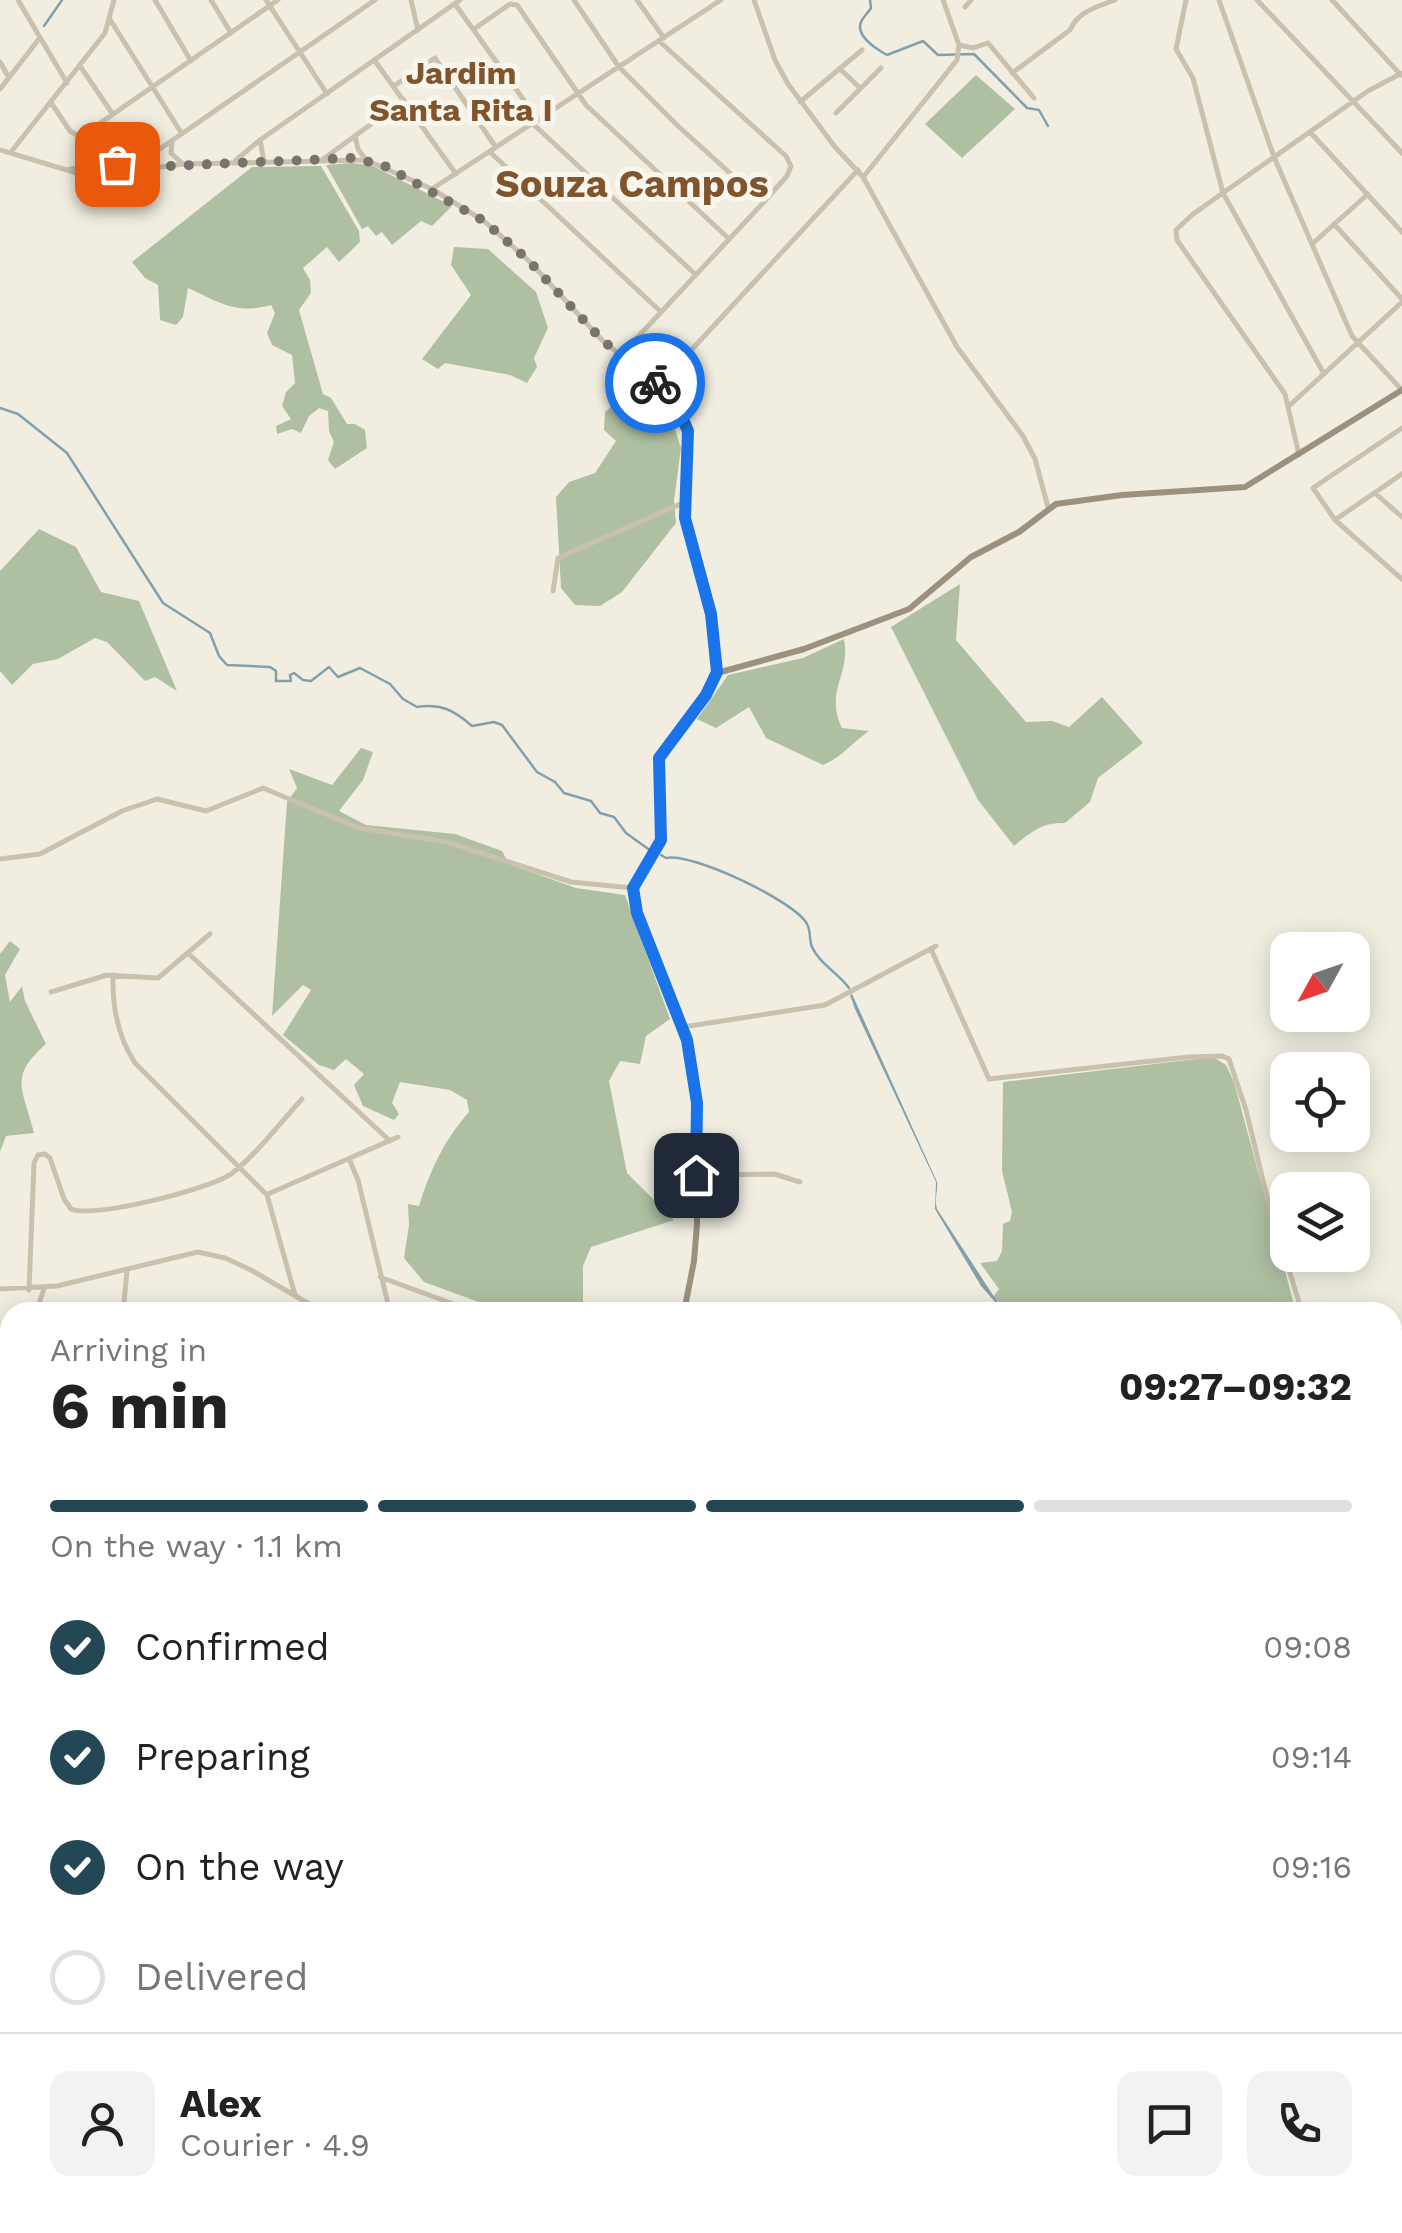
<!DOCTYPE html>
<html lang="en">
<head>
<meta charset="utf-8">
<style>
  body { margin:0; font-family:"Work Sans",sans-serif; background:#f2f2f2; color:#222; height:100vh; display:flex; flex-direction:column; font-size:38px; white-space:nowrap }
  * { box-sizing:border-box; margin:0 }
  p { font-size:32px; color:#767676 }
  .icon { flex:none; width:55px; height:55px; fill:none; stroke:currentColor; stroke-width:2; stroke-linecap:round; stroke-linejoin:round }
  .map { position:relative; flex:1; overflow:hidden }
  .details { position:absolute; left:0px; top:1302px; width:1402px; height:932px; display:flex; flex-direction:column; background:#fff; border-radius:30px 30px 0 0; box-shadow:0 5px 25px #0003 }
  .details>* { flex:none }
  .needle { width:65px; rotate:230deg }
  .controls { position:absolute; left:1270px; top:932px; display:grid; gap:20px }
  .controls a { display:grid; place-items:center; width:100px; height:100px; border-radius:20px; background:#fff; box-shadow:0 5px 25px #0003; font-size:50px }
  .pin { position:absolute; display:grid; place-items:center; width:85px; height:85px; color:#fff; margin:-42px; border-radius:20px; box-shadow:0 5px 15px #0006 }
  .courier { position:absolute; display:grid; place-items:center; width:100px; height:100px; margin:-50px; border:8px solid #1a73e8; border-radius:50%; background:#fff; color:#222; box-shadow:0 2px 12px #0007 }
  .summary em { font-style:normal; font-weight:700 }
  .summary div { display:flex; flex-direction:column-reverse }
  .summary { display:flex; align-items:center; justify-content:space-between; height:170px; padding:0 50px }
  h1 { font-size:65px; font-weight:700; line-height:75px }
  .bar { display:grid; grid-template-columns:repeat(4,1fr); gap:15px 10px; align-content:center; height:120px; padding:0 50px }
  .bar i { height:12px; border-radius:8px; background:#e0e0e0 }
  .bar .active { background:#244756 }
  .bar p { grid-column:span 4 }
  .line { display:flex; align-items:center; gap:25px; padding:0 50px; border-top:2px solid #e0e0e0 }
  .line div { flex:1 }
  .round { display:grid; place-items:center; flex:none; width:105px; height:105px; border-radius:20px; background:#f2f2f2 }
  ol { padding:0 50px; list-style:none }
  li { display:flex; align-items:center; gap:30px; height:110px }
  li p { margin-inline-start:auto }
  li .icon { padding:10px; border-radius:50%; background:#244756; color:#fff; stroke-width:4 }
  li:last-child { color:#767676 }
  li i { width:55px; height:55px; border:5px solid #e0e0e0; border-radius:50% }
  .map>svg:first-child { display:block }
  .green { fill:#afc0a2 }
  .water { fill:#82a0ac }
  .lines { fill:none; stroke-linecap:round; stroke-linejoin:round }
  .stream { stroke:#82a0ac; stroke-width:2.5 }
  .street { stroke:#c9c1ae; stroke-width:5 }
  .secondary { stroke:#9c917f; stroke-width:6 }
  .highway { stroke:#584f43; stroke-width:10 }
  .done { stroke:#79746b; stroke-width:10; stroke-dasharray:0 18 }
  .route { stroke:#1a73e8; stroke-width:12 }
  .labels { text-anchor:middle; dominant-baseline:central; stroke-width:10; stroke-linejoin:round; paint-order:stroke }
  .quarter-label { font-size:32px; font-weight:bold; fill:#80542c; stroke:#f9f7ed }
  .district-label { font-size:38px; font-weight:bold; fill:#80542c; stroke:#f9f7ed }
</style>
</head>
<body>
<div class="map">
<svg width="1402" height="2233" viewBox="0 0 1402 2233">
  <rect width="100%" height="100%" fill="#f1eee1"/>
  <path class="green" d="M976,75l39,34 -53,49 -37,-34z
    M353,163l20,3 79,40 -20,20 -11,-5 -29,24 -10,-13 -6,4 -8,-10 -6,3 -36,-64z
    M321,166l38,65 1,11 -21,20 -12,-15 -24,21 7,12 1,13 -12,17 24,84 8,4 16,26h8l10,6 2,18 -32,21 -7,-9 6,-18 -5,-11 -1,-20 -9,-3 -10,8 -8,17 -9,-4 -15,5 -1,-8 15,-7 -9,-13 4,-14 9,-9 -3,-28 -20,-10 -5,-12 8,-20 -4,-8c-36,10 -52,-3 -83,-17l-5,29 -7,8 -16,-5 -2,-35 -13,-7 -13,-16 120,-95z
    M454,247l34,2 48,43 12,36 -14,30 3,9 -10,16 -17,-8 -65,-12 -7,6 -16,-10 49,-64 -20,-30z
    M643,384l8,20 18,7 12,37 -7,53 2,22 -54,69 -22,14 -25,-1 -14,-17 -5,-91 13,-15 26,-9 21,-32 -12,-11 1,-18 30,-26z
    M39,529l37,18 25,45 38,9 38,90 -22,-14 -10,4 -38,-39 -12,-4 -37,21 -25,5 -21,21 -12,-14v-100z
    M960,584l-4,56 70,82 26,-1 17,6 33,-30 41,46 -45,35 -8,24 -25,21c-23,-1 -34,9 -51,23l-36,-46 -87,-173z
    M844,639c7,38 -20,50 -2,89l27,3c-17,12 -27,26 -46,34l-57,-27 -17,-31 -33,21 -19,-9 31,-44 75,-17z
    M361,748l12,4 -10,28 -24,31 27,14 89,9 47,17 7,13 67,24 49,7 45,124 -24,17 -6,28 -20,-3 -11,20 18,92 47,47 -83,27 -8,19v43l-8,3h-69l-82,-30 -20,-24 5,-33 -1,-21 11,2c11,-35 25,-66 50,-94l-2,-12 -17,-10 -50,-8 -8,21 7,11 -5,6 -31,-14 -9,-21 10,-11 -18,-15 -12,11 -15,-5 -36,-30 28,-45 -8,-5 -31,31 15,-214 10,-14 -8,-19 43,16z
    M10,941l10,8 -15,26 5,27 12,-16 3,15 21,43c-38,33 -23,45 -12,89l-28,3 -6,16v-198z
    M1213,1057l13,8 8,17 62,230h-292l-11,-15 6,-8 -19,-26 17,-2 5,-10 1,-27 7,-3 2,-9 -10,-41 1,-89z
    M1402,1380v106l-9,4 -1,-106z
    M1402,1695v361l-9,-2 -1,-356z
    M1393,2179l9,8v46h-77l1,-8h66z
    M1265,2225h50v8h-48z"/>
  <path class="water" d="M852,994l85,188c1,9 -3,18 0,27l67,103 -23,-26 -46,-77 1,-27 -81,-173 -5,-14z
    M1402,1486v175l-9,4v-175z
    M1395,2053l7,3v131l-9,-8 -1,-125z"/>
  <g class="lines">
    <path class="stream" d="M870,0l1,8c-3,5 -8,9 -10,14 -6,14 17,28 26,33l36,-14 15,14 36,-1 53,54 12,2 9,16
      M44,26l18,-26
      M0,408l18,6 49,39 96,150 47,30 9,23 8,9 43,2 6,4v10h15l-1,-6 4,-2 9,7 8,1 18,-14 9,10 22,-9 30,16 13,15 14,8c23,-4 37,3 55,19l22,-4 8,3 35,47 18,10 9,11 27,8 9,12 14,4 12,16 25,18
      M661,855l5,3c25,-6 129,43 141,66 4,7 2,16 5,23 7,16 27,27 37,41
      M887,2233l2,-8"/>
    <path class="street" d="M18,0l49,83
      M155,0l36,61
      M211,0l20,33
      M266,0l61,94
      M411,0l7,30
      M574,0l45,67 59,59 85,77
      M637,0l27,38
      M754,0l21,60 13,24 47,63 28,30 94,170 66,89 12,23 13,48
      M1186,0l-10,49 17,29 30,115 101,181
      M1219,0l55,157 78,179 50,54
      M1257,0l145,153
      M1332,0l69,75
      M455,4l83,116
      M965,7l6,-7
      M111,21l71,113
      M474,29l36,-25 7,1 69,100 143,134
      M959,45l14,3 15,-5 46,55
      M375,61l81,113
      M0,62l8,14
      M80,66l32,47
      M840,69l20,19
      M1012,73l58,-43c8,-19 27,-23 45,-30
      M394,86l41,-28 60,88
      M0,89l39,-50
      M800,102l62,-52
      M52,104l18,27 10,6 198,-137
      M836,113l45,-45
      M533,124l162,150
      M1310,132l92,100
      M355,136l3,13 8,11
      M260,140l4,21
      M172,143l-1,10 12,11
      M0,150l80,24 23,1 80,-11 183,-4 66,29 52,32 44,39 74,80 56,46 24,29 7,25 -4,78 26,96 6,59
      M11,152l94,-119 9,-33
      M491,153l169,158
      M236,160l24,-20 200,-140
      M322,160l82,-60
      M137,168l17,-15 221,-153
      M70,169l39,-5 32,1
      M864,176l93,-116 2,-15 -16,-45
      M432,189l289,-189
      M1334,224l68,75
      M1312,244l56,-50
      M620,356l143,-153 24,-27 4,-10 -5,-10 -127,-115
      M658,386l200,-216
      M1290,405l112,-103
      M1402,428l-89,60 22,32 67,59
      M1299,455l-14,-61 -108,-154 -1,-10 17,-16 175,-123 34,-18
      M1375,493l27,24
      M1335,520l67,-46
      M553,591l5,-33 127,-56
      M0,859l40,-5 82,-43 35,-12 49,12 57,-23 96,40 88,14 124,40 62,6
      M931,949l58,130 199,-22 34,-1 7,3 17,51 23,95 33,107
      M189,954l201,187
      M113,975c-1,31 5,62 22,88l132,132 28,100
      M51,992l56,-17 51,3 52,-44
      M683,1027l142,-22 111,-59
      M350,1161l8,19 32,132
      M696,1175l78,-1 26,8
      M268,1194l130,-57
      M380,1277l95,35
      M0,1289l57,-3 141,-34 27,6 26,12 72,42
      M29,1290l5,-127 4,-8 7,-1 5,4 14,41 7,10c22,10 139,-20 160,-35 26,-20 48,-50 71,-75
      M36,1312l8,-23
      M123,1312l4,-41
      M0,1419l10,-28
      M0,1467l10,6
      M0,1526l10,7
      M0,1662l10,7
      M0,1767l10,-16
      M0,1847l10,-5
      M0,1901l10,-5
      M0,1956l10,-6
      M0,2012l10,-6
      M0,2058l10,1
      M0,2097l10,1
      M0,2137l10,1
      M0,2138l10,13
      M105,2225l14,8
      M258,2225l4,8
      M453,2225l2,8
      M530,2225l2,8
      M580,2225l1,8
      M1125,2225l1,8
      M366,2230l22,-5
      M42,2233l5,-8
      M185,2233h24"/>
    <path class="secondary" d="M684,1312l10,-51 3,-37 -1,-137 -13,-60 -46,-114 -4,-25 28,-48 -2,-82 47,-63 11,-22 87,-24 105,-40 62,-52 48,-25 37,-28 66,-9 123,-8 157,-97
      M0,1589l10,8
      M631,2225l2,8"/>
    <path class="highway" d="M1392,1378l10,-3
      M1392,1749l10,-4
      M1392,1764l10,-4
      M707,2233l2,-8
      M810,2233l7,-8
      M834,2233l7,-8
      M852,2233l6,-8"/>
  </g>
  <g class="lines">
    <path class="done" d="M117,164l29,3 206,-9 31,7 101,56 44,39 74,80 53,43"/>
    <path class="route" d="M655,383l22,23 11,25 -3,87 26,96 6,58 -11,23 -47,63 2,82 -28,48 4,25 50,127 10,63 -1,72"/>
  </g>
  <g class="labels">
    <g class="quarter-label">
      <text x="461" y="73">Jardim<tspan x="461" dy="37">Santa Rita I</tspan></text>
    </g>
    <g class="district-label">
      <text x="632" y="184">Souza Campos</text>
    </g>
  </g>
</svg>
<div class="controls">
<a><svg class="needle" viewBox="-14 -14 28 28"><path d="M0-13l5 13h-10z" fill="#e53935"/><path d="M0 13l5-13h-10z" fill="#767676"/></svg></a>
<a><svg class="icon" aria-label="locate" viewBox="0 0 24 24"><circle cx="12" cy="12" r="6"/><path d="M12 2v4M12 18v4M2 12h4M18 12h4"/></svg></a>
<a><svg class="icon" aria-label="layers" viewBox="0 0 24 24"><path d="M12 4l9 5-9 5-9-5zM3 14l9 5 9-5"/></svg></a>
</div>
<div class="pin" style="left:117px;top:164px;background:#ea580c"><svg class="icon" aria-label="bag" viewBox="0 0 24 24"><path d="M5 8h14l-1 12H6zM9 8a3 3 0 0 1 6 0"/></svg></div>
<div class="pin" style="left:696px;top:1175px;background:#1f2937"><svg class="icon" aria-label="home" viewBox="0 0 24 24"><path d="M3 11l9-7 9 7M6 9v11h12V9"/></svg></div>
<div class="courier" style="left:655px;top:383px"><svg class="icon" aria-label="bike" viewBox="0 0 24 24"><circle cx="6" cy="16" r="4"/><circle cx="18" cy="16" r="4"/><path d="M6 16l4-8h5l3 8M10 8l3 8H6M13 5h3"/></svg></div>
<section class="details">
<div class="summary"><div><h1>6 min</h1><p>Arriving in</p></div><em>09:27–09:32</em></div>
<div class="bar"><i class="active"></i><i class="active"></i><i class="active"></i><i></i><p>On the way · 1.1 km</p></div>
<ol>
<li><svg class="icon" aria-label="check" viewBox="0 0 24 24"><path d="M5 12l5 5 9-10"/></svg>Confirmed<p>09:08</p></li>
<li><svg class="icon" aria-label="check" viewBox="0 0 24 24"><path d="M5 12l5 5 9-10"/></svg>Preparing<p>09:14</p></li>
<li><svg class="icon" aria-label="check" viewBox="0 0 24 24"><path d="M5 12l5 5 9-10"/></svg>On the way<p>09:16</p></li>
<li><i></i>Delivered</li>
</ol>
<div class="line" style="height:180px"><a class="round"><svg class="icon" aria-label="person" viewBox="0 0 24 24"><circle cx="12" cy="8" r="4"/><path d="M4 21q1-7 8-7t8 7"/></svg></a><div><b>Alex</b><p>Courier · 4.9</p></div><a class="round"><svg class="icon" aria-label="chat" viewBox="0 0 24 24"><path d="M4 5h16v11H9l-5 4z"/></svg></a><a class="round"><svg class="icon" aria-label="phone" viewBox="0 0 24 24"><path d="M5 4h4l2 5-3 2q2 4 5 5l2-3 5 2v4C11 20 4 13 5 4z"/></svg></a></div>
</section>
</div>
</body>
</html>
